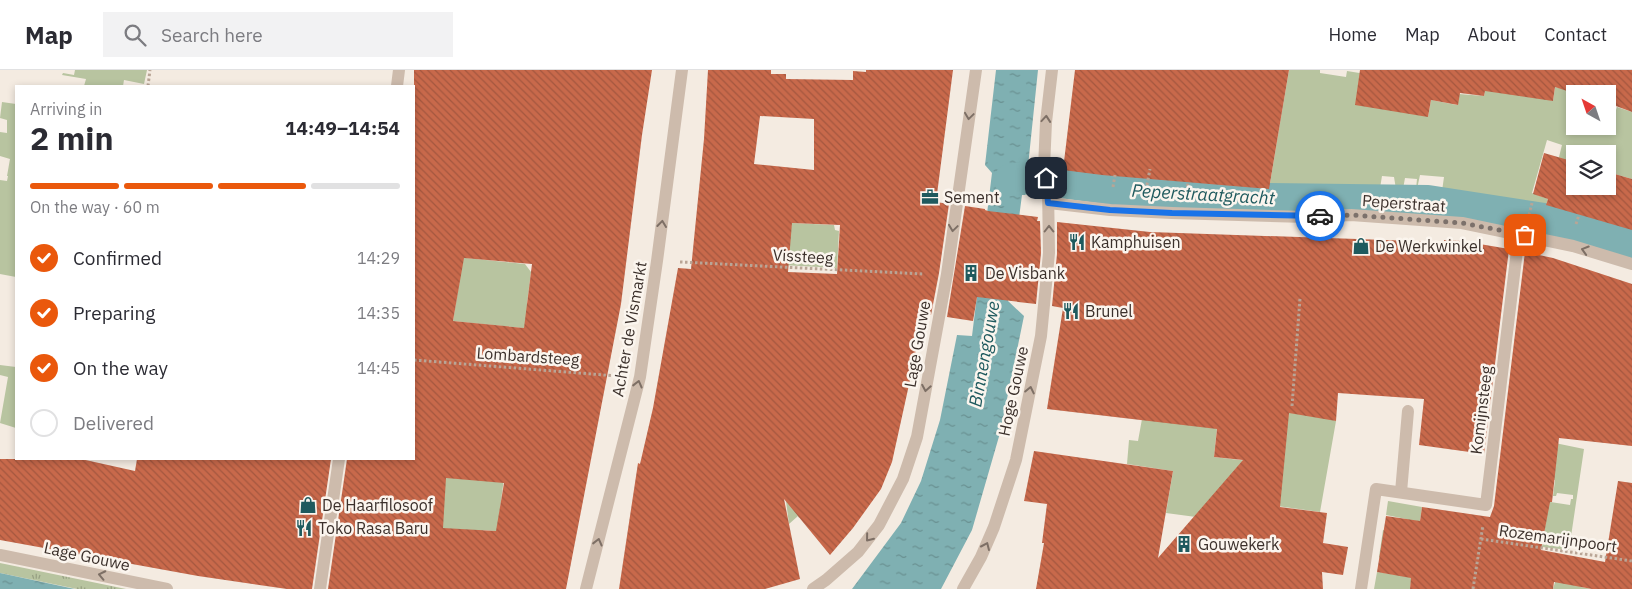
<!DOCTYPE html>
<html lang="en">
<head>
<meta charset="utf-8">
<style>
  body { margin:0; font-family:"IBM Plex Sans",sans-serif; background:#f2f2f3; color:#2b2b33; height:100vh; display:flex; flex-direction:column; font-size:19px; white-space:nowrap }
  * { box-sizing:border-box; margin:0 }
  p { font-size:16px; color:#7c7c81 }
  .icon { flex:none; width:28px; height:28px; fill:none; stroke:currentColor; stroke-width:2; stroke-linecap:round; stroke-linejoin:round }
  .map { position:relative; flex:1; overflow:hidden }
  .panel { position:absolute; left:15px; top:15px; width:400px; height:375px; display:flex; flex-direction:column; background:#fff; border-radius:0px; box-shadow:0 2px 8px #0003 }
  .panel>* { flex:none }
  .needle { width:32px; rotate:320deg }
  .fabs { position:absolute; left:1566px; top:15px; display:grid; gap:10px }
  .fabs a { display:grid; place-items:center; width:50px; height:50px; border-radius:0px; background:#fff; box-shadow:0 2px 8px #0003; font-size:25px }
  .pin { position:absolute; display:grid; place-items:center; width:42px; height:42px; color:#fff; margin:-21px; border-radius:10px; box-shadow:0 2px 8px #0006 }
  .courier { position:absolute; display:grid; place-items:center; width:50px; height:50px; margin:-25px; border:4px solid #1a73e8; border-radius:50%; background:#fff; color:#222; box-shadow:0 1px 6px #0007 }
  .head em { font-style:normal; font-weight:700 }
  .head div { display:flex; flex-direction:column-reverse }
  .head { display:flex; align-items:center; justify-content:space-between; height:85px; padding:0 15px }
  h1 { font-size:32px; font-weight:700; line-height:38px }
  .bar { display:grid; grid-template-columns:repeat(4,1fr); gap:8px 5px; align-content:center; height:60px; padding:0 15px }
  .bar i { height:6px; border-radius:4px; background:#e1e1e2 }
  .bar .active { background:#ea580c }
  .bar p { grid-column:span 4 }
  ol { padding:0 15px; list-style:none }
  li { display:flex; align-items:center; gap:15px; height:55px }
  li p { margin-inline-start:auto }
  li .icon { padding:5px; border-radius:50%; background:#ea580c; color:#fff; stroke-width:4 }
  li:last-child { color:#7c7c81 }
  li i { width:28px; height:28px; border:2px solid #e1e1e2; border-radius:50% }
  header { display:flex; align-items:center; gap:30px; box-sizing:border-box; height:70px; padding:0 25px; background:#fff; border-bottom:1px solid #e1e1e2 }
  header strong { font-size:24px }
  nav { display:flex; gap:28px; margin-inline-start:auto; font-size:18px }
  .search { width:350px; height:45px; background:#f2f2f3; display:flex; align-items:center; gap:12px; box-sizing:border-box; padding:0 18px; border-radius:0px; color:#7c7c81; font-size:19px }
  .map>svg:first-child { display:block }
  .grass { fill:url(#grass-tufts) }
  .garden { fill:#b8c4a0 }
  .water { fill:url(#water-ripples) }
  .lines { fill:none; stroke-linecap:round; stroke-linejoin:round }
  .canal { stroke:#7fb0b2; stroke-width:32 }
  .building { fill:url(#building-back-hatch); fill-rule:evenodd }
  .path { stroke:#b9a596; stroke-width:3; stroke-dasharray:2.5 2.5; stroke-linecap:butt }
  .lane { stroke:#cdbbac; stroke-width:12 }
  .street { stroke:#cdbbac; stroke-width:12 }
  .oneway { stroke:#7d6f65 }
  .done { stroke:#7c716b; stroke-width:5; stroke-dasharray:0 9 }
  .route { stroke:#1a73e8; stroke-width:6 }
  .labels { text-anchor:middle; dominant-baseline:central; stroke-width:5; stroke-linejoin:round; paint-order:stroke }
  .poi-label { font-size:16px; fill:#3b302b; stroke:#fbf5ee; text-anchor:start }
  .street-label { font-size:16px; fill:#3b302b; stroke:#fbf5ee }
  .water-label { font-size:18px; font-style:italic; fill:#1f5a5e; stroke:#fbf5ee }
</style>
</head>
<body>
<header>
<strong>Map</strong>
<div class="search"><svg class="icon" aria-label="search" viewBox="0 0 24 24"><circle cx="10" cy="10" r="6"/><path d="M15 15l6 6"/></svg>Search here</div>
<nav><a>Home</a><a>Map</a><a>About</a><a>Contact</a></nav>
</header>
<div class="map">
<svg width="1632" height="519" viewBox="0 0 1632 519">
  <defs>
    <pattern id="grass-tufts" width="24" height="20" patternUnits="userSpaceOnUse" patternTransform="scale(1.25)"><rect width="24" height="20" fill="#b8c4a0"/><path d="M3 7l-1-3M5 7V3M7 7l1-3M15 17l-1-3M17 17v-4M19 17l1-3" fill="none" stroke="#97a083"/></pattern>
    <pattern id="water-ripples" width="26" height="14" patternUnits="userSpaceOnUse" patternTransform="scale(1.25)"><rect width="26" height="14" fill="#7fb0b2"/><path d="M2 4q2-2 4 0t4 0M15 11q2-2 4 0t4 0" fill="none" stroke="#699091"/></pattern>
    <pattern id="building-back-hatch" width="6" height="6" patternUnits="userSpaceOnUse" patternTransform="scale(1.25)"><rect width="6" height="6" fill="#c8694b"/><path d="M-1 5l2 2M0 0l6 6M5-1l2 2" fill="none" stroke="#a4573f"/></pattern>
  </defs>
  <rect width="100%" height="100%" fill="#f4ebe1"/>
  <path class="grass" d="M0,493l126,26h-49l-77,-16z"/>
  <path class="garden" d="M75,0h72l-3,14 -20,-4 -1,6h-39l2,-7 -24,-4 1,-2 11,2z
    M1289,0h31v3l26,4 1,-6 25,4 56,42 3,-17 26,5 2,-11 25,2 4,-26 65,31 2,-14 28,7h-8v32h33v-15l7,2 2,-6 15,5v67l-24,-7v-18h-33v8l-17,-1 4,-16 -15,-5 -15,53 16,6 -2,6 -104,-14 2,-14 -24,-2 -3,14h-1l1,-10 -12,-1 -2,11h-7l-2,-12 -12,-1 -2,12 -18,2 -93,-1z
    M2,32l14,2v173l-16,-3v-94l7,1 1,-5h-1l3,-17 -10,-3v-24l7,1v-13l-7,-2z
    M792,153l42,2 1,5 4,1 -2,37 -54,-3z
    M457,187l68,7 6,8 -4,31 16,2 -10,24 -80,-8 7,-42z
    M1107,279l229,72 -16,91 -57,-8 -67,13 -30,-4 7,-42 -46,-7 2,-24 9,1 4,-22 75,9 -3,29 69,8z
    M0,295l16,2v-2v63l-16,-5 8,-46 -8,-2z
    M1555,373l29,6 -15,101 -27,-3 5,-34 -3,-12 26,4 1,-6h2v-4l-16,-2 -1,3h-3l2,-16 -11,-1z
    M407,400l97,8 -9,69v-16l-12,-1 -1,5 -40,-3z
    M786,431l19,6 -6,11 -1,-2 -9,8z
    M1388,431l34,6 -12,82h-36l3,-17 21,3 2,-14 -21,-4 4,-27 21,3 2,-14 -20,-4z
    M1559,499l22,18 11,2h-39z"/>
  <path class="water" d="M996,0h42l-13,125h-3l-14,106 16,15 -24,117 -28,97 -31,59h-89l49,-66 20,-42 19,-61 17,-85 15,1 20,-163 -7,-8z
    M0,503l75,16h-75z"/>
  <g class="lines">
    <path class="canal" d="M1010,110l10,-2 24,2 122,16 103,3 159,2 123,19 81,23"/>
  </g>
  <path class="building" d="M414,0h238l-10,65 -21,169 -55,285h-238l19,-130h67zM464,188l68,6 -8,64 -71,-7zM446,408l58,5 -8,48 -53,-3z
    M708,0h63v4h15v5l67,1v-9l13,1v-2h87l-17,132 13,2 -10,69 -8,42 -9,-2 -8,49 -22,100 -11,27 -28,39 -23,27 -46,-56 16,80 -35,10h-146l19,-126 2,1 13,-56 25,-140 13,1 13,-130zM760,46l54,3v51l-60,-6zM792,153l48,2 -3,49 -49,-2z
    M1075,0h214l-20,119 -167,-14 -39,-5z
    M1360,0h272v42l-24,-9v-9h-32l-21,-7 -2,14 -68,-10 -1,5 -24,-3 -2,12 -27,-5 -3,17 -73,-12z
    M1544,83l31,9v24h33v-14l24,7v51l-86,-25 2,-6 -15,-5z
    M965,136l20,3v1l3,1 50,6 -1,4h3l1,32 -5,51 -59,-7 -4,24 -26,-4z
    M1057,152l93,10 294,10v-2l18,1 47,8 -25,205 -65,-9 5,-46 -86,-6 -2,28 -47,-8 -9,94 47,6 -4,30 25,4 -5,28 -21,-3 1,17h-287l8,-46h-2l5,-39 -23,-3 10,-50 139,20 -15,87 85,-98 -29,-3 3,-28 -170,-20 16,-101 -11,-2 5,-52z
    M1525,182l28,6 79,26v162l-73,-8 -7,64h-2l-9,48 64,12 13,-81 14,2v106h-40l-38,-7 -1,7h-143l1,-11 -34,-6 9,-56 34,5 2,-14 68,10 4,-11z
    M0,389h81l54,12 2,-12h194l-19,130h-25l-89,-13 -198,-36z"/>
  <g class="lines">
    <path class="path" d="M148,16l2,-16
      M1113,117l2,-12
      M1146,120l4,-21
      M1187,121l1,-9
      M1529,145l3,-12
      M1576,154l3,-9
      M680,192l244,12
      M414,290l203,16
      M1292,336l8,-108
      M1481,469l151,22
      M1473,519l10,-64"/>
    <path class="lane" d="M1401,422l7,-81"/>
    <path class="street" d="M397,16l2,-16
      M1049,133l61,7 62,3 134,4 45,-2 111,8 111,23 59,18
      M0,485l167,34
      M320,519l19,-130
      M586,519l54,-212 17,-116 25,-191
      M813,519l13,-9 32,-28 21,-27 24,-46 14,-42 30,-163 29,-204
      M963,519l18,-32 13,-30 22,-67 25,-124 8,-83 -1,-65 -4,-20 2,-46 6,-52
      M1361,519l15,-100 110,16 33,-271"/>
  </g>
  <defs><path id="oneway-chevron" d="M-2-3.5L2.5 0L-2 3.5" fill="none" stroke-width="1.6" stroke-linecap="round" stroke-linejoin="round" transform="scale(1.25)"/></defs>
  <g class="oneway">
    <use href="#oneway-chevron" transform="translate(969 46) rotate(98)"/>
    <use href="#oneway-chevron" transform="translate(1046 49) rotate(-85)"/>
    <use href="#oneway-chevron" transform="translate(662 154) rotate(-83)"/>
    <use href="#oneway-chevron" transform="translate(953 158) rotate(98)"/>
    <use href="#oneway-chevron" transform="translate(1049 159) rotate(-90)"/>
    <use href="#oneway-chevron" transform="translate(1585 180) rotate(-163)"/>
    <use href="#oneway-chevron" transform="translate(638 314) rotate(-76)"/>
    <use href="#oneway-chevron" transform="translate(926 318) rotate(100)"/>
    <use href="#oneway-chevron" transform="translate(1030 320) rotate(-78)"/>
    <use href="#oneway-chevron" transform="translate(869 468) rotate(129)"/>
    <use href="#oneway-chevron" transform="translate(598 472) rotate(-76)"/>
    <use href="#oneway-chevron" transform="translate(986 476) rotate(-66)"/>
    <use href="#oneway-chevron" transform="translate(102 505) rotate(-168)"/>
  </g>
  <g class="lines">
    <path class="done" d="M1320,146l31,-1 111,8 63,12"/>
    <path class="route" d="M1046,108l2,25 62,7 62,3 148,3"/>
  </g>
  <defs>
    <g id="office-bare" transform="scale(1.35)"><path d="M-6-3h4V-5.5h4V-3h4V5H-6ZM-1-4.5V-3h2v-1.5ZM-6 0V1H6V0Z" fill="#1f5a5e" stroke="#fbf5ee" stroke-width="2.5" paint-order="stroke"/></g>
    <g id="restaurant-bare" transform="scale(1.35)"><path d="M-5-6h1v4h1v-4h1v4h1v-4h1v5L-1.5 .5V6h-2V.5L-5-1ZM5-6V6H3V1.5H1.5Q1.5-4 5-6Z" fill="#1f5a5e" stroke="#fbf5ee" stroke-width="2.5" paint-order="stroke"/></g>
    <g id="shop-bare" transform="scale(1.35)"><path d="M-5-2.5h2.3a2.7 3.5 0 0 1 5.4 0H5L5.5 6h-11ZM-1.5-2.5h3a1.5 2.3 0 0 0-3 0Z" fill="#1f5a5e" stroke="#fbf5ee" stroke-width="2.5" paint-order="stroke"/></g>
    <g id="building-bare" transform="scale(1.35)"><path d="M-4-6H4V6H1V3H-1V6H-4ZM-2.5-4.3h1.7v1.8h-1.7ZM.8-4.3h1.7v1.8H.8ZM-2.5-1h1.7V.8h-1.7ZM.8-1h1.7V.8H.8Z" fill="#1f5a5e" stroke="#fbf5ee" stroke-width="2.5" paint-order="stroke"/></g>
  </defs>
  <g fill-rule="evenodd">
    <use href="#office-bare" x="930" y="127"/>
    <use href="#restaurant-bare" x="1077" y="172"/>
    <use href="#shop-bare" x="1361" y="176"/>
    <use href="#building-bare" x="971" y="203"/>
    <use href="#restaurant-bare" x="1071" y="241"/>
    <use href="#shop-bare" x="308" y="435"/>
    <use href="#restaurant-bare" x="304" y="458"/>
    <use href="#building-bare" x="1184" y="474"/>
  </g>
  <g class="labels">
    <g class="poi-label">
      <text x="944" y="127">Sement</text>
      <text x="1091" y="172">Kamphuisen</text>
      <text x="1375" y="176">De Werkwinkel</text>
      <text x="985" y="203">De Visbank</text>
      <text x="1085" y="241">Brunel</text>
      <text x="322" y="435">De Haarfilosoof</text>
      <text x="318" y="458">Toko Rasa Baru</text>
      <text x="1198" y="474">Gouwekerk</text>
    </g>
    <g class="street-label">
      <text transform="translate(1404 133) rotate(4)">Peperstraat</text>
      <text transform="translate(803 186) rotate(3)">Vissteeg</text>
      <text transform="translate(629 259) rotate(-80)">Achter de Vismarkt</text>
      <text transform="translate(917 274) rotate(-80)">Lage Gouwe</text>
      <text transform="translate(528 286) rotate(4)">Lombardsteeg</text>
      <text transform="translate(1013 321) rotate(-78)">Hoge Gouwe</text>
      <text transform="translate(1481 340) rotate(-83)">Komijnsteeg</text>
      <text transform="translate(1558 468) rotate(8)">Rozemarijnpoort</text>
      <text transform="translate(87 486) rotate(12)">Lage Gouwe</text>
    </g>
    <g class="water-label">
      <text transform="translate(1203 124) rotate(3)">Peperstraatgracht</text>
      <text transform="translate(984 284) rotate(-80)">Binnengouwe</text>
    </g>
  </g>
</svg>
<div class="fabs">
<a><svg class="needle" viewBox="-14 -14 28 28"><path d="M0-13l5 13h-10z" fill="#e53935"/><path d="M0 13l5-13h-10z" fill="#7c7c81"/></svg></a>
<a><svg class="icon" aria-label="layers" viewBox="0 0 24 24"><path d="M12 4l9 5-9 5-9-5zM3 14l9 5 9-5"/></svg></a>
</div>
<div class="pin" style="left:1525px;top:165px;background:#ea580c"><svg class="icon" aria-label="bag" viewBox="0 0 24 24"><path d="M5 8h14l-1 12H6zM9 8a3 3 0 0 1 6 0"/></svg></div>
<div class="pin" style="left:1046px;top:108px;background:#1f2937"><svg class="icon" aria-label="home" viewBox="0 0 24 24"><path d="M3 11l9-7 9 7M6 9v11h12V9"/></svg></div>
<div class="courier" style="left:1320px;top:146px"><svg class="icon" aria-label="car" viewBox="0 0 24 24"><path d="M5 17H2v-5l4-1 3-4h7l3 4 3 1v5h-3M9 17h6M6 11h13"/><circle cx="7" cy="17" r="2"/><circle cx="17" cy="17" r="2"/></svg></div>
<section class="panel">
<div class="head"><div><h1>2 min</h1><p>Arriving in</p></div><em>14:49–14:54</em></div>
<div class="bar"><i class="active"></i><i class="active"></i><i class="active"></i><i></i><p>On the way · 60 m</p></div>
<ol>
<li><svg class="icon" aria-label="check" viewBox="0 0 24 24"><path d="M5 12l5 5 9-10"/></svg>Confirmed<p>14:29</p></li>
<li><svg class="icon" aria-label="check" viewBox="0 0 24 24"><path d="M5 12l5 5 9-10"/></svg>Preparing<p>14:35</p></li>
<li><svg class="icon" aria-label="check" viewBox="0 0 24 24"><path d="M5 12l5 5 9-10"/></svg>On the way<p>14:45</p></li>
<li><i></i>Delivered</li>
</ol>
</section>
</div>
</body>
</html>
